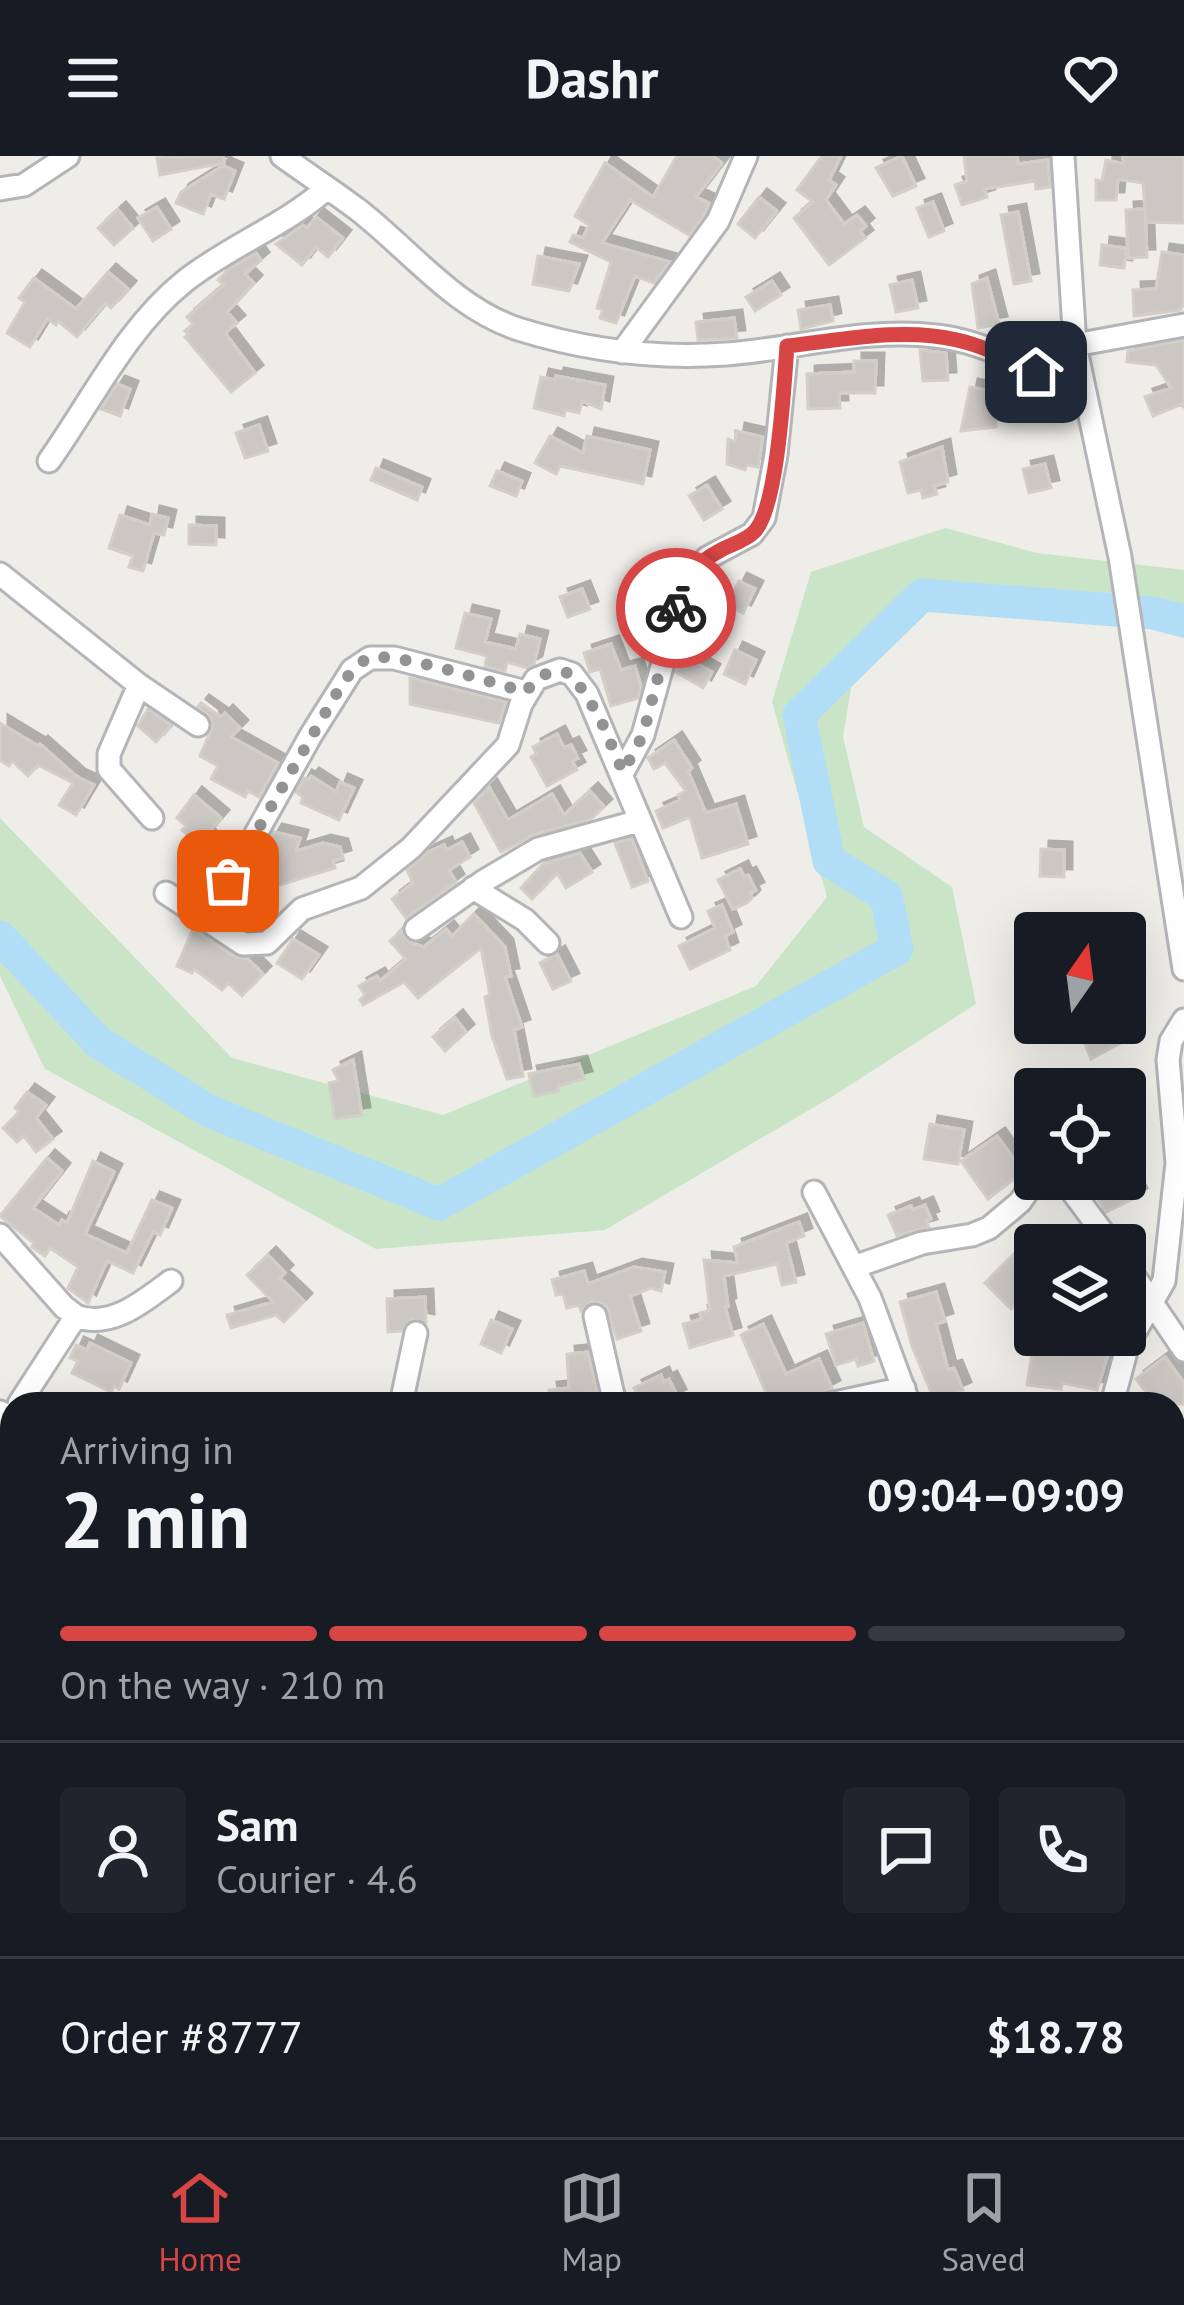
<!DOCTYPE html>
<html lang="en">
<head>
<meta charset="utf-8">
<style>
  body { margin:0; font-family:"PT Sans",sans-serif; background:#20242c; color:#f1f3f6; height:100vh; display:flex; flex-direction:column; font-size:45px; white-space:nowrap }
  * { box-sizing:border-box; margin:0 }
  p { font-size:39px; color:#9ea1a6 }
  .icon { flex:none; width:66px; height:66px; fill:none; stroke:currentColor; stroke-width:2; stroke-linecap:round; stroke-linejoin:round }
  .map { position:relative; flex:1; overflow:hidden }
  .details { position:absolute; left:0px; top:1236px; width:1185px; height:747px; display:flex; flex-direction:column; background:#171b24; border-radius:36px 36px 0 0; box-shadow:0 12px 48px #0002 }
  .details>* { flex:none }
  .needle { width:78px; rotate:14deg }
  .controls { position:absolute; left:1014px; top:756px; display:grid; gap:24px }
  .controls a { display:grid; place-items:center; width:132px; height:132px; border-radius:12px; background:#171b24; box-shadow:0 12px 48px #0002; font-size:60px }
  .pin { position:absolute; display:grid; place-items:center; width:102px; height:102px; color:#fff; margin:-51px; border-radius:24px; box-shadow:0 6px 18px #0006 }
  .courier { position:absolute; display:grid; place-items:center; width:120px; height:120px; margin:-60px; border:9px solid #d84545; border-radius:50%; background:#fff; color:#222; box-shadow:0 3px 15px #0007 }
  .overview em { font-style:normal; font-weight:600 }
  .overview div { display:flex; flex-direction:column-reverse }
  .overview { display:flex; align-items:center; justify-content:space-between; height:204px; padding:0 60px }
  h1 { font-size:78px; font-weight:600; line-height:90px }
  .bar { display:grid; grid-template-columns:repeat(4,1fr); gap:18px 12px; align-content:center; height:144px; padding:0 60px }
  .bar i { height:15px; border-radius:9px; background:#363941 }
  .bar .current { background:#d84545 }
  .bar p { grid-column:span 4 }
  .line { display:flex; align-items:center; gap:30px; padding:0 60px; border-top:3px solid #363941 }
  .line div { flex:1 }
  .round { display:grid; place-items:center; flex:none; width:126px; height:126px; border-radius:12px; background:#20242c }
  header { display:flex; justify-content:space-between; align-items:center; height:156px; padding:0 60px; background:#171b24; font-size:54px; font-weight:600 }
  .menu { display:flex; justify-content:space-around; align-items:center; height:168px; border-top:3px solid #363941; background:#171b24; font-size:33px; color:#9ea1a6 }
  .menu a { display:grid; justify-items:center; gap:6px }
  .menu .current { color:#d84545 }
  .map>svg:first-child { display:block }
  .green { fill:#c9e4c7 }
  .lines { fill:none; stroke-linecap:round; stroke-linejoin:round }
  .river { stroke:#b1def6; stroke-width:33 }
  .building { fill:#cbc8c4; stroke:#d4cec7; stroke-width:3; filter:url(#shadow) }
  .minor-casing { stroke:#b3b5b8; stroke-width:27 }
  .minor { stroke:#fff; stroke-width:21 }
  .done { stroke:#919394; stroke-width:12; stroke-dasharray:0 21.6 }
  .route { stroke:#d84545; stroke-width:15 }
</style>
</head>
<body>
<header><svg class="icon" aria-label="menu" viewBox="0 0 24 24"><path d="M4 6h16M4 12h16M4 18h16"/></svg>Dashr<svg class="icon" aria-label="heart" viewBox="0 0 24 24"><path d="M12 20l-8-8c-3-5 5-10 8-4 3-6 11-1 8 4z"/></svg></header>
<div class="map">
<svg width="1184" height="1981" viewBox="0 0 1184 1981">
  <defs>
    <filter id="shadow"><feDropShadow dx="8" dy="-8" stdDeviation="0" flood-color="#0004"/></filter>
  </defs>
  <rect width="100%" height="100%" fill="#efede8"/>
  <path class="green" d="M945,372l92,25 147,17v60l-151,-33 -87,-8 -93,87 -10,61 21,90 88,60 24,117 -143,92 -228,134 -229,19 -331,-180 -45,-93v-158l232,240 211,57 313,-129 71,-89 -55,-195 39,-130z"/>
  <g class="lines">
    <path class="river" d="M0,781l98,105 111,69 230,93 458,-255 -11,-53 -57,-35 -30,-146 123,-120 231,18 31,8"/>
  </g>
  <path class="building" d="M223,0l1,7 -64,12 -3,-17z
    M677,0h35l10,7 -26,34 13,6 -4,11 -16,21 -59,-35 -28,43 68,19 -16,21 -19,-7 -19,47 -16,-5 3,-8 -6,-2 14,-46 -41,-20 3,-7 10,3 6,-13 -14,-9 30,-53 48,34z
    M822,0h19l-12,24 7,5 -10,15 18,24 13,-9 9,11 -6,5 5,7 -36,27 -35,-47 19,-16 -16,-12z
    M902,0l14,30 -23,10 -17,-28z
    M964,0h53l1,8 30,-4 2,27 -14,2 -1,-8 -51,8 3,8 -25,8 -7,-20 12,-4z
    M1123,0h61v67l-38,-1 -3,-39 -25,-4 -2,21h-20v-20l6,1 4,-21 18,4z
    M223,10l12,5 -11,28 -13,-5 -8,20 -27,-11 5,-11z
    M759,41l18,14 -22,27 -17,-14z
    M933,46l11,29 -15,6 -12,-29z
    M157,51l14,22 -18,12 -15,-23z
    M1145,53l2,48 -19,1 -2,-48z
    M118,54l15,18 -19,17 -16,-17z
    M1018,56l13,69 -17,3 -13,-69z
    M316,61l27,21 -15,19 -12,-10 -14,18 -26,-21 27,-19 4,3z
    M1102,89l24,3 -2,20 -24,-3z
    M1162,96l22,3v49l-4,6 -46,6 -1,-26 23,-1z
    M256,97l5,7 -16,14 9,9 -27,29 10,11 -12,10 30,40 -24,19 -46,-55 4,-3 -4,-3 8,-7 -6,-7 37,-32 -6,-5 12,-12z
    M538,100l41,8 -10,27 -36,-7z
    M108,116l20,17 -17,19 -6,-5 -28,34 -19,-16 -2,4 -9,-6 -17,28 -23,-14 18,-31 -6,-4 15,-20 42,31z
    M987,122l12,46 -21,4 -6,-44z
    M912,124l6,28 -22,4 -6,-27z
    M772,125l9,14 -26,16 -9,-14z
    M830,149l3,16 -32,8 -3,-19z
    M734,162l3,20 -39,2 -2,-18z
    M1184,184v68l-2,-4 -29,12 -8,-19 26,-9 -15,-23 -29,-3 1,-11z
    M920,194l26,3 2,27 -25,1z
    M854,205h22l-1,32h-36l1,15 -32,1 -1,-35 47,-2z
    M556,220l49,9 -4,24 -19,-8 -3,12 -14,-3 -1,6 -30,-8 7,-31 14,3z
    M117,228l13,5 -10,27 -19,-7z
    M970,231l24,5 2,35 -35,4z
    M259,269l9,26 -23,7 -9,-25z
    M737,275l26,6 -5,30 -11,-2 -2,5 -18,-6 1,-25 7,3z
    M550,280l33,17 4,-17 63,14 -7,34 -83,-18 -4,8 -21,-11z
    M942,291l6,35 -14,4 3,8 -14,4 -2,-8 -13,3 -8,-31z
    M1045,308l6,24 -22,5 -6,-24z
    M376,312l46,19 -5,13 -46,-20z
    M497,315l25,10 -6,15 -26,-10z
    M707,329l15,24 -18,11 -15,-24z
    M152,358l16,4 -4,17 -10,-2 -11,38 -14,-4 4,-11 -24,-8 11,-33 30,10z
    M189,369l27,1v19l-27,-1z
    M739,425l16,8 -12,24 -16,-8z
    M582,433l8,20 -22,8 -8,-20z
    M465,457l26,6 -6,23 31,7 4,-15 20,5 -6,25 -7,4 -20,-6 -2,9 -20,-5 2,-10 -31,-8z
    M611,488l10,26 14,-4 6,20 -3,12 -27,8 -11,-37 -10,3 -6,-19z
    M735,494l21,10 -11,24 -21,-10z
    M685,501l27,15 -9,16 -27,-16z
    M410,522l96,24 -7,21 -89,-19z
    M201,547l20,14 4,-4 15,15 -9,9 47,26 -19,34 -11,-6 -3,6 -34,-18 7,-13 -18,-10 13,-31 -2,-8 -13,-10z
    M148,553l23,16 -15,17 -18,-16z
    M0,567l38,23 2,-2 37,33 17,8 -18,30 -17,-10 14,-22 -35,-18 -10,11 -16,-15 -3,5 -9,-6z
    M557,578l7,14 7,-3 7,13 -6,3 5,9 -30,16 -16,-29 5,-3 -3,-7z
    M674,584l18,28 -4,3 18,42 30,-9 12,40 -46,14 -12,-41 -27,11 -7,-17 24,-11 -2,-5 8,-4 -21,-28 -11,6 -6,-11z
    M311,620l25,16 4,-10 14,6 -15,32 -38,-17 2,-6 -7,-5 8,-14 4,2z
    M489,631l19,33 44,-26 12,21 26,-24 14,16 -13,12 -58,16 -32,17 -27,-49z
    M194,639l27,23 -15,17 16,27 -3,2 -10,-9 -16,10 -9,-14 12,-8 -14,-13 4,-4 -9,-8z
    M274,676l26,6 -4,13 27,-8 17,4 3,11 -10,3 2,7 -55,17 -6,-15 -19,-4z
    M632,683l16,42 -16,6 -17,-44z
    M462,686l8,15 -21,13 7,12 -50,36 -14,-19 21,-16 -6,-13 21,-18 16,-7 2,5z
    M1041,693l23,1v27l-24,-1z
    M580,697l12,19 -26,16 -9,-15 -25,26 -11,-11 22,-24z
    M740,713l4,8 4,-2 8,15 -6,3 2,5 -5,5 -14,6 -15,-29z
    M722,749l11,27 -8,4 5,14 -40,19 -11,-23 36,-18 -7,-17z
    M474,758l31,33 6,29 -6,1 17,50 -8,3 9,46 -16,3 -15,-43 -7,-39 5,-2 -9,-47 -63,50 -14,-16 -41,23 -3,-5 5,-5 -6,-9 18,-10 3,5 26,-22 -16,-18 11,-10 8,11 15,5 22,-18 6,7z
    M193,773l42,28 13,2 15,15 -21,22 -14,-13 -6,7 -28,-21 -2,4 -15,-7z
    M293,783l26,16 -17,24 -25,-16z
    M557,798l14,27 -18,8 -13,-26z
    M455,862l11,14 -21,19 -12,-14z
    M1095,867h27l8,15 -39,21 -9,-22 16,-7z
    M353,904l9,55 -27,4 -6,-36 10,-2 -6,-11z
    M579,908l5,15 -26,7 1,5 -25,5 -5,-22z
    M27,936l19,13 -10,13 17,21 -17,13 -12,-16 -7,6 -14,-14 17,-16 -5,-4z
    M930,968l34,6 -6,34 -34,-5z
    M997,980l26,36 -35,27 -27,-38z
    M47,1002l15,13 -29,37 26,17 3,-5 5,3 26,-62 21,11 -29,62 42,19 25,-53 20,8 -12,27 -7,-3 -20,41 -26,-12 -19,42 -20,-15 10,-21 -28,-19 -5,8 -13,-9 2,-4 -34,-27z
    M1128,1018l11,22 -33,16 -13,-21 32,-12z
    M925,1049l6,14 -5,2 3,6 -32,9 -9,-21 23,-9 2,4z
    M799,1066l5,14 -18,7 10,39 -14,3 -5,-21 -53,12 4,30 -3,1 8,28 -43,13 -7,-24 19,-5 -2,-6 10,-3 -6,-50 34,3 -4,-16z
    M1021,1091l14,15v23l-24,24 -26,-26z
    M268,1099l17,18 -5,5 24,23 -20,21 -8,-7 -45,13 -4,-13 46,-13 -26,-27z
    M634,1111l31,5 -4,19 -10,-3 -21,8 11,35 -24,8 -11,-34 -13,-4 -12,10 -2,-6 -12,3 -4,-14 -7,1 -4,-15 32,-9 4,13z
    M936,1136l9,29 -9,3 12,46 6,-2 9,22 -28,12 -23,-56 -12,-44z
    M425,1141l1,25 -14,-3 -11,12 -13,1 -1,-33z
    M491,1164l21,9 -11,24 -20,-9z
    M863,1167l11,38 -16,5 -2,-7 -20,6 -10,-31z
    M763,1168l23,50 33,-15 13,29 -29,16h-32l-30,-69z
    M1035,1179h79l-17,55 -35,-7 -1,6 -34,-4z
    M90,1187l41,20 -12,26 -5,-3 -3,6 -39,-19 6,-12 -8,-3 6,-13 11,5z
    M588,1196l9,40 -24,3 1,9h-23l-2,-14 20,-2 -2,-34z
    M1165,1201l19,26v21h-29l-19,-25z
    M661,1219l3,7 5,-3 9,18 -15,7h-21l-8,-16z"/>
  <g class="lines">
    <g class="minor-casing">
      <path id="minor" d="M282,0c25,18 51,35 75,53 52,40 97,99 161,120 67,21 138,30 208,25 69,-5 141,-27 210,-18 53,6 107,37 150,65
        M1063,0l12,189 45,212 64,412
        M0,33l24,-4 44,-29
        M1075,189l109,-20
        M622,196l96,-131 28,-65
        M49,305c42,-59 78,-134 136,-180 44,-35 99,-55 141,-92
        M0,418l139,111 59,40
        M139,529l-30,69v15l43,49
        M623,616l20,-37 43,-155 21,-22 45,-24 12,-16 12,-63 11,-109
        M473,732l52,32 23,23
        M166,737l77,51 24,-1 35,-34 59,-21 50,-40 97,-103 13,-41 15,-25 24,-9 12,4 15,20 94,223
        M209,762l102,-183 41,-65 18,-12h24l132,34
        M416,773l68,-48 54,-32 101,-28
        M1063,1023l49,66
        M814,1036l56,106 39,106
        M0,1079l64,72 12,9
        M1125,1107l59,87
        M854,1111l68,-24 50,-8 17,-7 31,-26 16,-23
        M595,1160l20,88
        M19,1248l57,-88c35,14 69,-16 95,-35
        M401,1248l15,-71
        M830,1248l74,-16
        M1112,1248l16,-60 36,-63 13,-118 -9,-103 3,-19 13,-21
        M0,1256l12,6
        M0,1342l12,-30
        M1173,1558l11,-5
        M0,1647h12
        M0,1885l12,12
        M72,1971l9,10
        M485,1981l11,-10"/>
    </g>
    <use href="#minor" class="minor"/>
  </g>
  <g class="lines">
    <path class="done" d="M228,725l110,-190c8,-12 18,-29 32,-33 24,-7 127,26 156,34 13,-18 25,-24 46,-18l27,42 24,56 20,-37 33,-127"/>
    <path class="route" d="M676,452c9,-27 19,-45 45,-58 11,-6 24,-9 33,-18 24,-23 30,-149 33,-186 55,-6 116,-19 170,-6 28,6 54,21 79,32"/>
  </g>
</svg>
<div class="controls">
<a><svg class="needle" viewBox="-14 -14 28 28"><path d="M0-13l5 13h-10z" fill="#e53935"/><path d="M0 13l5-13h-10z" fill="#9ea1a6"/></svg></a>
<a><svg class="icon" aria-label="locate" viewBox="0 0 24 24"><circle cx="12" cy="12" r="6"/><path d="M12 2v4M12 18v4M2 12h4M18 12h4"/></svg></a>
<a><svg class="icon" aria-label="layers" viewBox="0 0 24 24"><path d="M12 4l9 5-9 5-9-5zM3 14l9 5 9-5"/></svg></a>
</div>
<div class="pin" style="left:228px;top:725px;background:#ea580c"><svg class="icon" aria-label="bag" viewBox="0 0 24 24"><path d="M5 8h14l-1 12H6zM9 8a3 3 0 0 1 6 0"/></svg></div>
<div class="pin" style="left:1036px;top:216px;background:#1f2937"><svg class="icon" aria-label="home" viewBox="0 0 24 24"><path d="M3 11l9-7 9 7M6 9v11h12V9"/></svg></div>
<div class="courier" style="left:676px;top:452px"><svg class="icon" aria-label="bike" viewBox="0 0 24 24"><circle cx="6" cy="16" r="4"/><circle cx="18" cy="16" r="4"/><path d="M6 16l4-8h5l3 8M10 8l3 8H6M13 5h3"/></svg></div>
<section class="details">
<div class="overview"><div><h1>2 min</h1><p>Arriving in</p></div><em>09:04–09:09</em></div>
<div class="bar"><i class="current"></i><i class="current"></i><i class="current"></i><i></i><p>On the way · 210 m</p></div>
<div class="line" style="height:216px"><a class="round"><svg class="icon" aria-label="person" viewBox="0 0 24 24"><circle cx="12" cy="8" r="4"/><path d="M4 21q1-7 8-7t8 7"/></svg></a><div><b>Sam</b><p>Courier · 4.6</p></div><a class="round"><svg class="icon" aria-label="chat" viewBox="0 0 24 24"><path d="M4 5h16v11H9l-5 4z"/></svg></a><a class="round"><svg class="icon" aria-label="phone" viewBox="0 0 24 24"><path d="M5 4h4l2 5-3 2q2 4 5 5l2-3 5 2v4C11 20 4 13 5 4z"/></svg></a></div>
<div class="line" style="height:156px"><div>Order #8777</div><b>$18.78</b></div>
</section>
</div>
<nav class="menu">
<a class="current"><svg class="icon" aria-label="home" viewBox="0 0 24 24"><path d="M3 11l9-7 9 7M6 9v11h12V9"/></svg>Home</a>
<a><svg class="icon" aria-label="map" viewBox="0 0 24 24"><path d="M3 6l6-2 6 2 6-2v14l-6 2-6-2-6 2zM9 4v14M15 6v14"/></svg>Map</a>
<a><svg class="icon" aria-label="saved" viewBox="0 0 24 24"><path d="M7 4h10v16l-5-4-5 4z"/></svg>Saved</a>
</nav>
</body>
</html>
